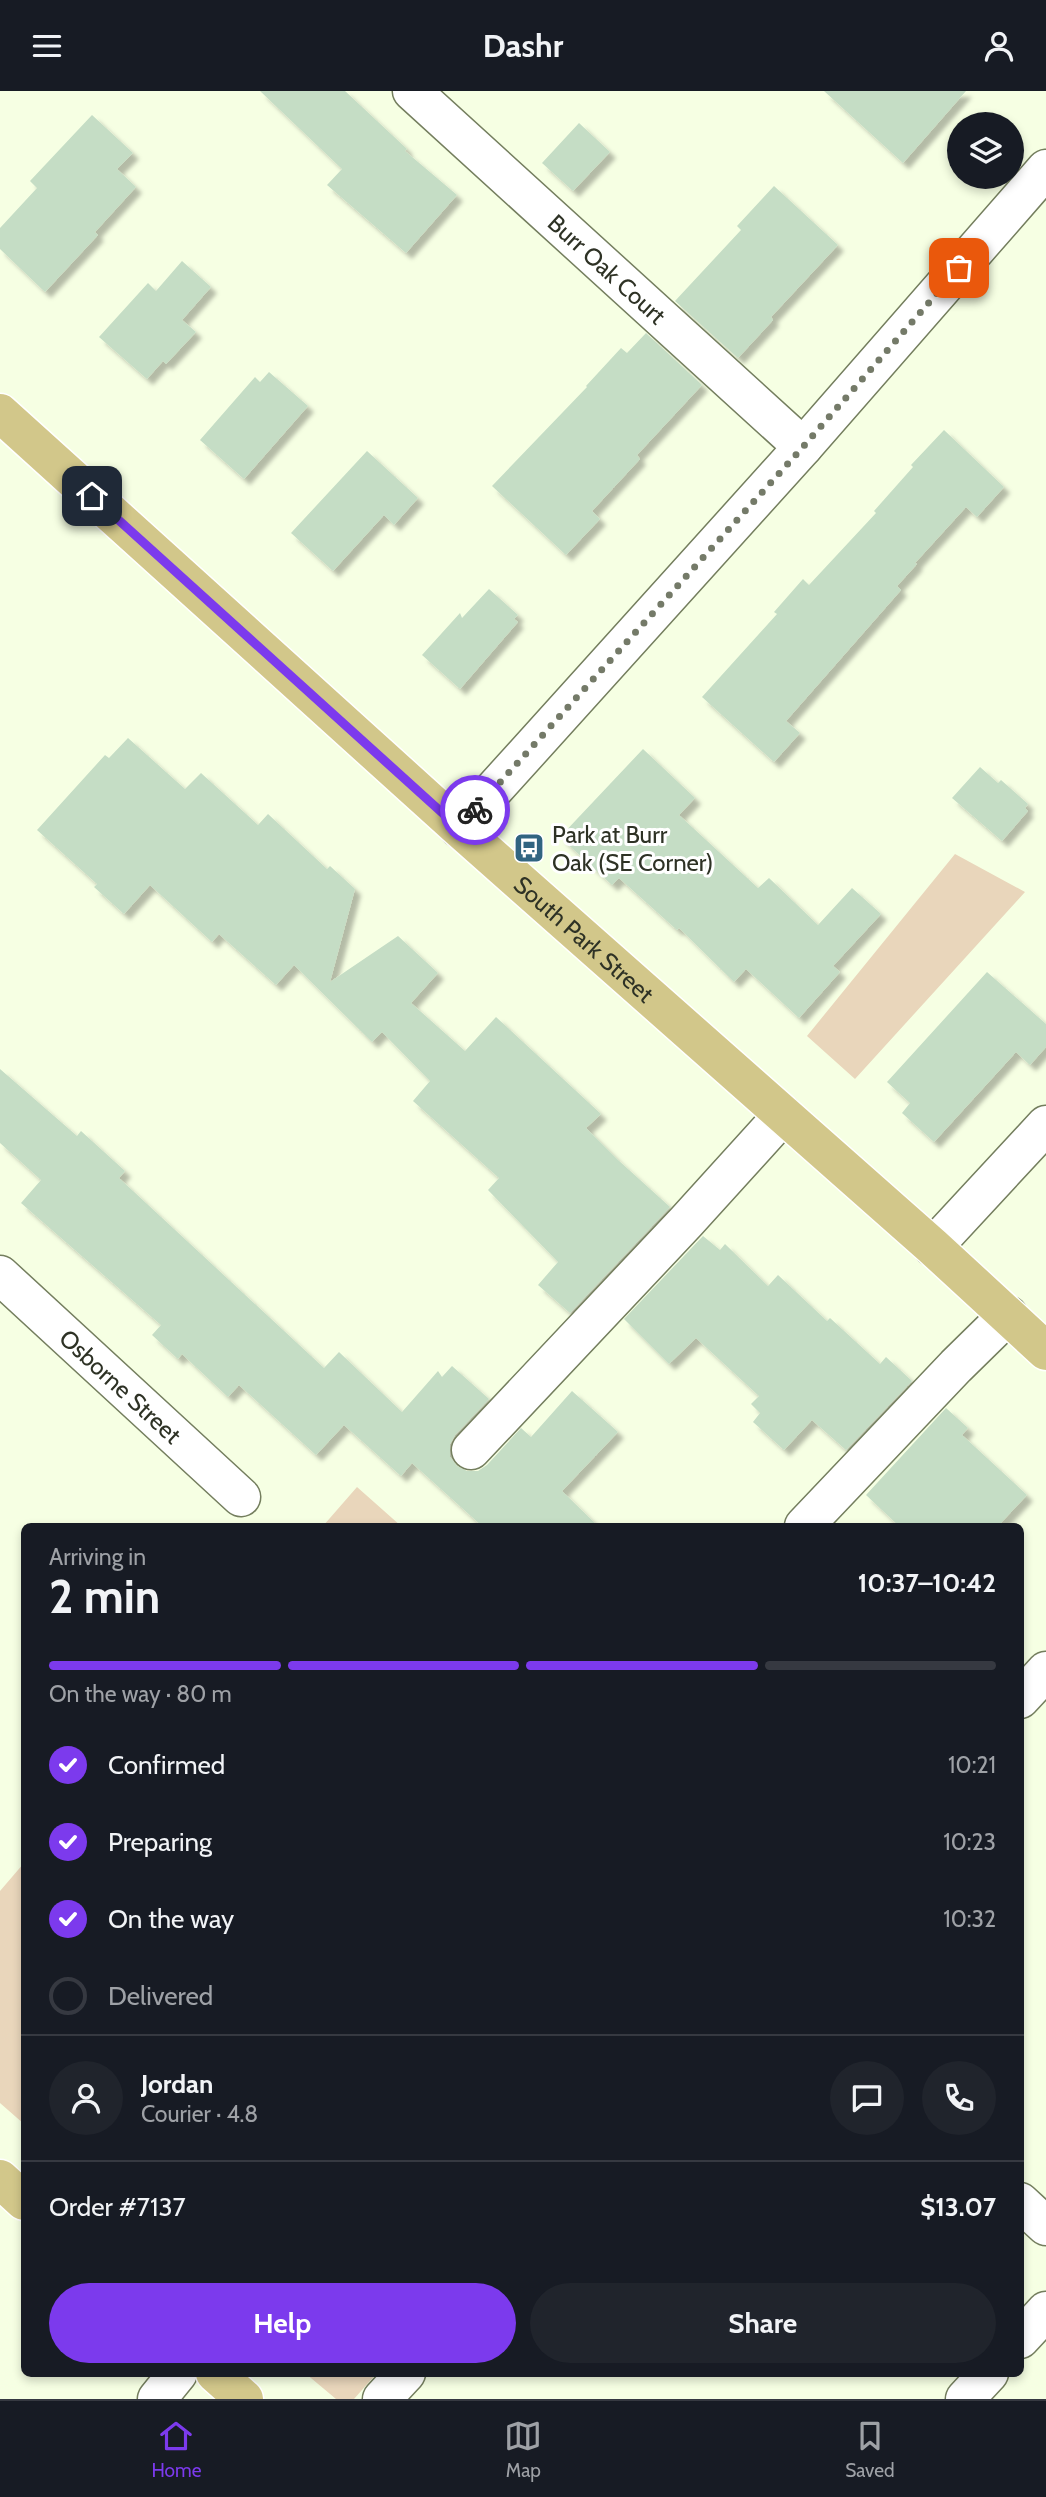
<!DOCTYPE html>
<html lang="en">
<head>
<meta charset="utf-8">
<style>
  body { margin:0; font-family:Cabin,sans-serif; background:#20242c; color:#f1f3f6; height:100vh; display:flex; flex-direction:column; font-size:26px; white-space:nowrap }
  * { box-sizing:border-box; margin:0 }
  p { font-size:23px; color:#9ea1a6 }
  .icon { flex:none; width:38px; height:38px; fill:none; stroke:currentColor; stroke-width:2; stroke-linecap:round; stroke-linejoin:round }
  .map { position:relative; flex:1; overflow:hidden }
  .drawer { position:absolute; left:21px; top:1432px; width:1003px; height:854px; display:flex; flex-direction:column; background:#171b24; border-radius:10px; box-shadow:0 4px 10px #0003 }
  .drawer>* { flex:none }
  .buttons { position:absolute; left:947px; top:21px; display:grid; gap:14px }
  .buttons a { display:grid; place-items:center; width:77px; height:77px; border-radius:50%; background:#171b24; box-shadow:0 4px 10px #0003; font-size:35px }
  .pin { position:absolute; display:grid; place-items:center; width:60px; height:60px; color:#fff; margin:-30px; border-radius:14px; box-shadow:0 4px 10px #0006 }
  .courier { position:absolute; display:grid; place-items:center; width:70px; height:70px; margin:-35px; border:5px solid #7c3aed; border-radius:50%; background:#fff; color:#222; box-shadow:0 2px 9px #0007 }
  .headline em { font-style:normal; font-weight:800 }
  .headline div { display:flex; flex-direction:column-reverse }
  .headline { display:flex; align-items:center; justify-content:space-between; height:119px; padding:0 28px }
  h1 { font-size:46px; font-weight:800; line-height:52px }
  .bar { display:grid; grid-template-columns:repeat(4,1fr); gap:10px 7px; align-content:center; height:84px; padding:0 28px }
  .bar i { height:9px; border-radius:5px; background:#363941 }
  .bar .active { background:#7c3aed }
  .bar p { grid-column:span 4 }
  .line { display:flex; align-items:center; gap:18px; padding:0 28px; border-top:2px solid #363941 }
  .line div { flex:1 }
  .round { display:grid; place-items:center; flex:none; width:74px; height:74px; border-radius:37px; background:#20242c }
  ol { padding:0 28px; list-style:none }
  li { display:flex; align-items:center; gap:21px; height:77px }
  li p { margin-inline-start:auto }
  li .icon { padding:7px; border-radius:50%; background:#7c3aed; color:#fff; stroke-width:4 }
  li:last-child { color:#9ea1a6 }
  li i { width:38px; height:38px; border:4px solid #363941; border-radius:50% }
  .cta { display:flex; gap:14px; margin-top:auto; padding:14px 28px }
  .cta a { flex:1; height:80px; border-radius:42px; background:#7c3aed; color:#fff; font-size:28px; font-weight:800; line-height:80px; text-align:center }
  .cta a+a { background:#20242c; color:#f1f3f6 }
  header { display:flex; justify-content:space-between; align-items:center; height:91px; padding:0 28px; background:#171b24; font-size:32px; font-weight:800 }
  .tabs { display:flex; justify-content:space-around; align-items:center; height:98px; border-top:2px solid #363941; background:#171b24; font-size:19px; color:#9ea1a6 }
  .tabs a { display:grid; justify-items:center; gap:4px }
  .tabs .active { color:#7c3aed }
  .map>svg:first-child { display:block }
  .green { fill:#e9d6bb }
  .building { fill:#c5ddc5; filter:url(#shadow) }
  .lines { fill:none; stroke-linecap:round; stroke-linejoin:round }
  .minor-casing { stroke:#747e5e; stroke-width:41 }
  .major-casing { stroke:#fff; stroke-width:41 }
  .minor { stroke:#fff; stroke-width:38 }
  .major { stroke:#d2c78a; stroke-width:38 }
  .done { stroke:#747a68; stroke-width:7; stroke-dasharray:0 12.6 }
  .route { stroke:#7c3aed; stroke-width:9 }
  .labels { text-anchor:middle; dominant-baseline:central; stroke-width:6; stroke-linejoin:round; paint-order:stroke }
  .street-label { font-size:24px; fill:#2e3225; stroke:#fff }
  .poi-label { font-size:24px; fill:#2e3225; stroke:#fff; text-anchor:start }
</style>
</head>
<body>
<header><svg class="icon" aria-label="menu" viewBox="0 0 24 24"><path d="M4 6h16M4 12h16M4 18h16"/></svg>Dashr<svg class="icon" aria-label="person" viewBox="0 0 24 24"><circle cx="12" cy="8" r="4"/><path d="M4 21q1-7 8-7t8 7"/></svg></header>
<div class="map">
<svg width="1046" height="2308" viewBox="0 0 1046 2308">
  <defs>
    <filter id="shadow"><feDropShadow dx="6" dy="6" stdDeviation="2" flood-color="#0004"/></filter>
  </defs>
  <rect width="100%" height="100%" fill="#f6ffe3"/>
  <path class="green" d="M955,763l70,38 -170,187 -48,-43z
    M357,1396l44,39h-78z
    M24,1772v261l-24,-21v-212z
    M305,2282h72l-23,26h-18z"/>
  <path class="building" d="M260,0h85l62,58 -2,2 52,44 -51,58 -79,-68 15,-16z
    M824,0h142l-63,72z
    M92,24l41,38 -16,16 19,18 -41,45 3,3 -53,57 -45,-43v-21l37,-40 -7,-7z
    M579,32l31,29 -37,39 -31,-28z
    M774,95l64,59 -67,72 2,3 -35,38 -63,-57 66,-71 -4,-4z
    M182,170l29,26 -29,33 14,12 -30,32 -3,-3 -16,18 -48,-42 49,-54 8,8z
    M646,242l56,52 -65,70 3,4 -48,52 8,8 -34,36 -74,-69 95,-99 -1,-1 35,-38 6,5z
    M269,281l39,34 -64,73 -44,-39 55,-63 5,5z
    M944,339l60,57 -27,30 -11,-10 -51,56 2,1 -20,22 4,4 -115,131 14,12 -26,29 -72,-65 75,-83 -3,-2 29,-33 6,6 67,-72 -2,-2 39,-44 -2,-2z
    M367,360l51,47 -24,27 -10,-10 -51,56 -42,-38z
    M489,498l29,26 -4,4 4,3 -58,67 -38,-34 38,-42 2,5z
    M128,647l57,51 16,-16 57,52 10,-11 59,55 3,-3 25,23 -25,93 68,-46 40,37 -27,30 54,48 31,-34 105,97 -15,14 32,32 52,47 -100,106 -32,-28 20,-23 -70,-72 11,-12 -86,-77 17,-20 -48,-49 -10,10 -78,-77 -18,20 -57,-51 -7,8 -62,-57 -26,29 -30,-27 3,-3 -60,-54 68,-75 4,3z
    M643,658l52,49 -16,17 79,73 11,-10 49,47 34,-37 29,26 -48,52 7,6 -41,46 -53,-49 -12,13 -55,-54 -2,2 -58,-52 -7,7 -52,-48z
    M980,676l18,16 3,-3 27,24 -3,4 3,3 -26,30 -50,-43z
    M987,881l59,52v23l-16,18 -14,-13 -82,90 -32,-29 8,-10 -23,-21z
    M0,978l77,67 4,-5 44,40 -6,7 205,190 15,-16 63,60 36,-41 4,6 10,-11 37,33 -34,36 -5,9v13l7,9 10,5h11l9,-6 34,-37 10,9 41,-46 46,41 -56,59 36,35h-116l-70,-63 -11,13 -57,-51 -28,30 -77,-70 -11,12 -46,-43 -4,5 -26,-24 9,-10 -140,-122 20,-23 -41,-37z
    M703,1145l17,14 5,-6 43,42 10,-11 49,46 3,-3 50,46 6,-7 26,24 -66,69 -34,-30 -28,30 -31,-28 7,-9 -9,-9 8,-8 -63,-58 -27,26 -45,-45z
    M946,1317l22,20 -6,7 65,60 -29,31h-99l-33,-31z"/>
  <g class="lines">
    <g class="minor-casing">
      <g id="minor">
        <path id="s1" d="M412,0l391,356"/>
        <path d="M459,737l344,-381 243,-278"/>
        <path d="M933,1156l113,-122"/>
        <path id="s2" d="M0,1184l241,222"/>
        <path d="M471,1359l215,-228 97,-107"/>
        <path d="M804,1435l152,-160 52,-51"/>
        <path d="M1020,1608l26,-28"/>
        <path d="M1020,2111l26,24"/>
        <path d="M1020,2248l26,-28"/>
        <path d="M157,2308l21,-26"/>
        <path d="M382,2308l24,-26"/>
        <path d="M965,2308l24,-26"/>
      </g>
    </g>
    <g class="major-casing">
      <g id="major">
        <path id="s3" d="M0,322l459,415 474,419 113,104"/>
        <path d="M0,2088l24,22"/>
        <path d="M215,2282l29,26"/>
      </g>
    </g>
    <use href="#minor" class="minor"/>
    <use href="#major" class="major"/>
  </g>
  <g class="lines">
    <path class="done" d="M475,719l328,-363 156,-179"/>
    <path class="route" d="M92,405l367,332 16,-18"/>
  </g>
  <defs>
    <g id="bus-square" transform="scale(1.575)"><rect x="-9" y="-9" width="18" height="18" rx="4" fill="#316481" stroke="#fff"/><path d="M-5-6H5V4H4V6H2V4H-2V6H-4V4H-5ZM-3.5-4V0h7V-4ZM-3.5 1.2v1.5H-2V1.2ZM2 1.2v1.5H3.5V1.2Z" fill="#fff"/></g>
  </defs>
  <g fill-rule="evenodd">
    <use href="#bus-square" x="529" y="757"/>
  </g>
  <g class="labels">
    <g class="street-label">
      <text stroke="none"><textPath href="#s1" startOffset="264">Burr Oak Court</textPath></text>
      <text stroke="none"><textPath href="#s3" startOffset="786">South Park Street</textPath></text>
      <text stroke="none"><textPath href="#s2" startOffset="164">Osborne Street</textPath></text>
    </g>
    <g class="poi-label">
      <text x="552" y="743">Park at Burr<tspan x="552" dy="28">Oak (SE Corner)</tspan></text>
    </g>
  </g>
</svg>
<div class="buttons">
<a><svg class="icon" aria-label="layers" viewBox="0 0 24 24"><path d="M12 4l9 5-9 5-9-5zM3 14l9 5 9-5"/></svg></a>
</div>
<div class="pin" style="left:959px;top:177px;background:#ea580c"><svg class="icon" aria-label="bag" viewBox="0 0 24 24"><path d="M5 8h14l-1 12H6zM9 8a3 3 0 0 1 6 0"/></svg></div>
<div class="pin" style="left:92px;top:405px;background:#1f2937"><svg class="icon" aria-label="home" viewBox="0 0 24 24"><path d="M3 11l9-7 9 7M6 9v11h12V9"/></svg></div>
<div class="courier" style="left:475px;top:719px"><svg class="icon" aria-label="bike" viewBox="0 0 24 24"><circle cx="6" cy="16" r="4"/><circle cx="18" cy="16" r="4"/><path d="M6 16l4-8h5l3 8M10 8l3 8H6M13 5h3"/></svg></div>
<section class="drawer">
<div class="headline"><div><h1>2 min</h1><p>Arriving in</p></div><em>10:37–10:42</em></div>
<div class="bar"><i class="active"></i><i class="active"></i><i class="active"></i><i></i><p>On the way · 80 m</p></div>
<ol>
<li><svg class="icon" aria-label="check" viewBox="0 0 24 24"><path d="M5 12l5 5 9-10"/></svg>Confirmed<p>10:21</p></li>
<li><svg class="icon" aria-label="check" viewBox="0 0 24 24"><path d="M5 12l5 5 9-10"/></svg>Preparing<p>10:23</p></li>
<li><svg class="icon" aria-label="check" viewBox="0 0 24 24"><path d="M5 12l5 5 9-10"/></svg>On the way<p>10:32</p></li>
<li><i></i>Delivered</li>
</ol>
<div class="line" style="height:126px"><a class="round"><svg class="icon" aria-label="person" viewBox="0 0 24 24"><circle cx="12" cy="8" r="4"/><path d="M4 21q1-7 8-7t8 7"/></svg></a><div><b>Jordan</b><p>Courier · 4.8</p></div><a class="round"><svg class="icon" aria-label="chat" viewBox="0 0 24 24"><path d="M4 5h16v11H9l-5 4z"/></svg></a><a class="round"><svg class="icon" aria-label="phone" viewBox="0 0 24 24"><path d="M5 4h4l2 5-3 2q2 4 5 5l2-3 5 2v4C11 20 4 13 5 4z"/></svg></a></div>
<div class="line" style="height:91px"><div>Order #7137</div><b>$13.07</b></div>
<div class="cta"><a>Help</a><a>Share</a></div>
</section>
</div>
<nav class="tabs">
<a class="active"><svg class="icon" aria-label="home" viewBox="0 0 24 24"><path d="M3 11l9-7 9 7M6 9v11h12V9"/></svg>Home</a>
<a><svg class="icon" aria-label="map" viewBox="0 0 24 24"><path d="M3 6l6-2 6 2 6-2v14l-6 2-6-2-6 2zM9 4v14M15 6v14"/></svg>Map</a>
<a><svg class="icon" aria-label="saved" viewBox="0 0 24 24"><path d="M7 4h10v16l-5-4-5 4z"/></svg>Saved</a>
</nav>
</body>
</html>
